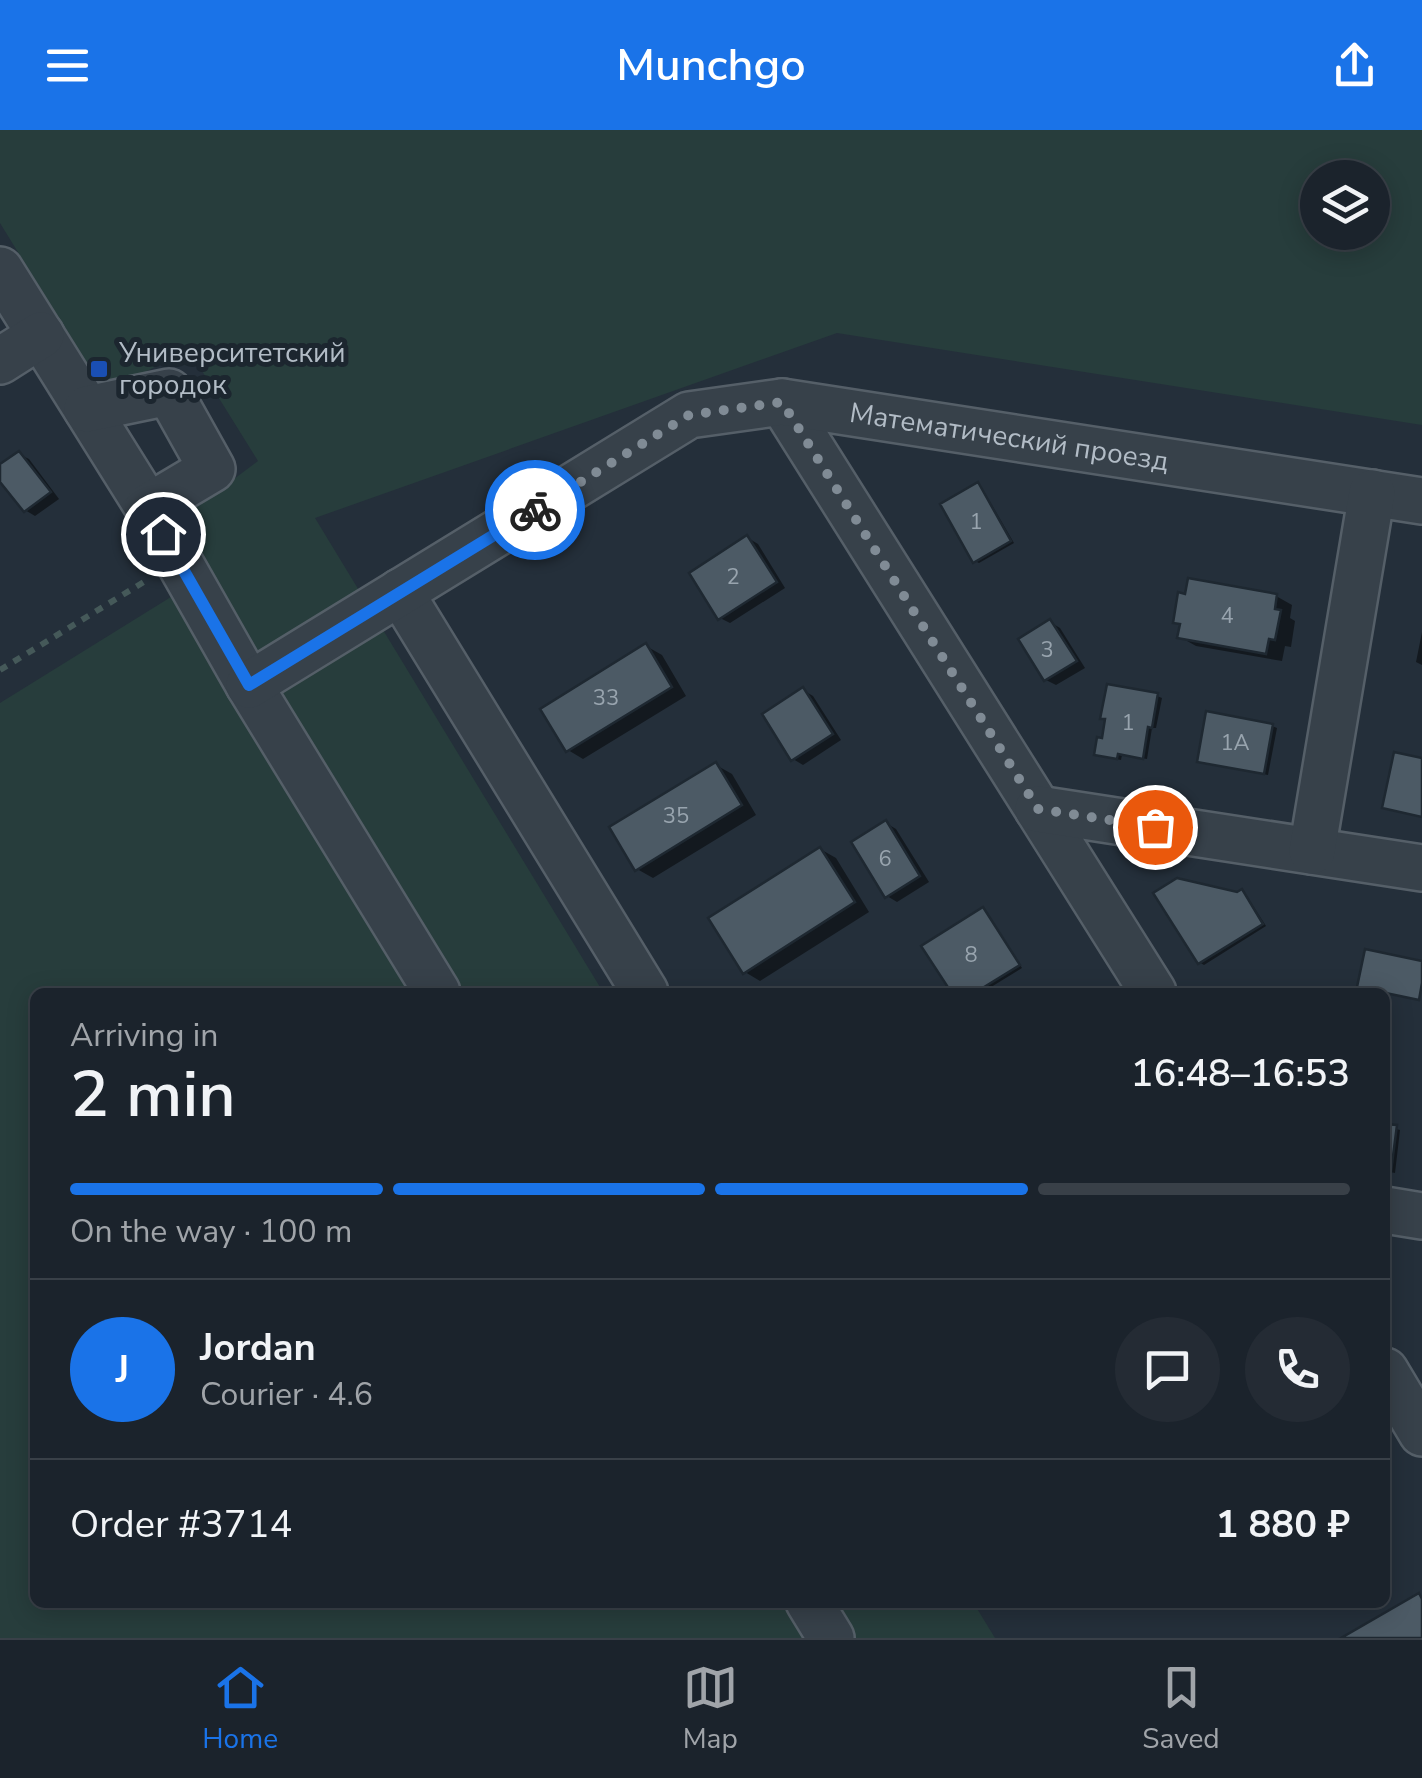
<!DOCTYPE html>
<html lang="en">
<head>
<meta charset="utf-8">
<style>
  body { margin:0; font-family:"Nunito Sans",sans-serif; background:#242b34; color:#f1f3f6; height:100vh; display:flex; flex-direction:column; font-size:38px; white-space:nowrap }
  * { box-sizing:border-box; margin:0 }
  p { font-size:32px; color:#a0a4a9 }
  .icon { flex:none; width:55px; height:55px; fill:none; stroke:currentColor; stroke-width:2; stroke-linecap:round; stroke-linejoin:round }
  .map { position:relative; flex:1; overflow:hidden }
  .sheet { position:absolute; left:30px; top:858px; width:1360px; height:620px; display:flex; flex-direction:column; background:#1b232c; border-radius:15px; box-shadow:0 5px 25px #0003,0 0 0 2px #394048 }
  .sheet>* { flex:none }
  .fabs { position:absolute; left:1300px; top:30px; display:grid; gap:20px }
  .fabs a { display:grid; place-items:center; width:90px; height:90px; border-radius:50%; background:#1b232c; box-shadow:0 5px 25px #0003,0 0 0 2px #394048; font-size:50px }
  .pin { position:absolute; display:grid; place-items:center; width:85px; height:85px; color:#fff; margin:-42px; border:5px solid #fff; border-radius:50%; box-shadow:0 2px 10px #0007 }
  .courier { position:absolute; display:grid; place-items:center; width:100px; height:100px; margin:-50px; border:8px solid #1a73e8; border-radius:50%; background:#fff; color:#222; box-shadow:0 2px 12px #0007 }
  .headline em { font-style:normal; font-weight:600 }
  .headline div { display:flex; flex-direction:column-reverse }
  .headline { display:flex; align-items:center; justify-content:space-between; height:170px; padding:0 40px }
  h1 { font-size:65px; font-weight:600; line-height:75px }
  .bar { display:grid; grid-template-columns:repeat(4,1fr); gap:15px 10px; align-content:center; height:120px; padding:0 40px }
  .bar i { height:12px; border-radius:8px; background:#394048 }
  .bar .current { background:#1a73e8 }
  .bar p { grid-column:span 4 }
  .line { display:flex; align-items:center; gap:25px; padding:0 40px; border-top:2px solid #394048 }
  .line div { flex:1 }
  .round { display:grid; place-items:center; flex:none; width:105px; height:105px; border-radius:52px; background:#242b34 }
  header { display:flex; justify-content:space-between; align-items:center; height:130px; padding:0 40px; background:#1a73e8; color:#fff; font-size:45px; font-weight:600 }
  .tab-bar { display:flex; justify-content:space-around; align-items:center; height:140px; border-top:2px solid #394048; background:#1b232c; font-size:28px; color:#a0a4a9 }
  .tab-bar a { display:grid; justify-items:center; gap:5px }
  .tab-bar .current { color:#1a73e8 }
  .map>svg:first-child { display:block }
  .green { fill:#273d3c; fill-rule:evenodd }
  .shadow { fill:#0007 }
  .building { fill:#4c5a65; stroke:#1e2831; stroke-width:2.5 }
  .lines { fill:none; stroke-linecap:round; stroke-linejoin:round }
  .minor-casing { stroke:#555f68; stroke-width:50 }
  .path { stroke:#455959; stroke-width:6; stroke-dasharray:8 8; stroke-linecap:butt }
  .minor { stroke:#37414a; stroke-width:45 }
  .done { stroke:#808b95; stroke-width:10; stroke-dasharray:0 18 }
  .route { stroke:#1a73e8; stroke-width:12 }
  .transit-dot { fill:#1a4fb4; stroke:#1c262f; stroke-width:4 }
  .labels { text-anchor:middle; dominant-baseline:central; stroke-width:10; stroke-linejoin:round; paint-order:stroke }
  .number-label { font-size:22px; fill:#98a4ae }
  .poi-label { font-size:28px; fill:#b2bcc6; stroke:#1c262f; text-anchor:start }
  .street-label { font-size:28px; fill:#b2bcc6; stroke:#1c262f }
</style>
</head>
<body>
<header><svg class="icon" aria-label="menu" viewBox="0 0 24 24"><path d="M4 6h16M4 12h16M4 18h16"/></svg>Munchgo<svg class="icon" aria-label="share" viewBox="0 0 24 24"><path d="M12 15V3M7 8l5-5 5 5M5 13v7h14v-7"/></svg></header>
<div class="map">
<svg width="1422" height="1508" viewBox="0 0 1422 1508">
  <rect width="100%" height="100%" fill="#242f3a"/>
  <path class="green" d="M0,0h1422v295l-585,-92 -522,185 288,474h-568v610h938l22,36h-995v-935l179,-111 -9,-65 88,-66 -69,-111 -72,36 -24,-12 -93,-151zM1318,48h54v54h-54z"/>
  <path class="shadow" d="M19,324l10,5 30,40 -24,17 -10,-6 -25,-32v-11z
    M978,355l4,3 32,55 -35,20 -4,-2z
    M748,408l10,6 27,44 -55,35 -10,-5z
    M1276,466l16,9 -2,13 5,3 -4,26 -6,-1 -3,15 -86,-15 -16,-9 2,-12 -7,-4z
    M1050,492l10,6 25,40 -29,17 -10,-5z
    M1422,502v33l-6,-3z
    M646,516l16,9 24,41 -103,63 -15,-9z
    M803,560l10,6 28,44 -38,25 -10,-6z
    M1157,566l5,2 -6,30h-4l-5,31 -25,-4 -1,5 -20,-4 3,-16z
    M1272,596l5,2 -9,47 -68,-14z
    M716,635l16,9 24,41 -103,63 -16,-9z
    M886,693l10,6 33,53 -32,20 -10,-6z
    M820,719l16,9 33,54 -109,69 -15,-9z
    M1242,762l4,3 20,31 -62,39 -5,-3 39,-67z
    M983,780l4,2 35,56 -39,24h-29l-29,-46z
    M1385,996l15,4 -5,43 -10,-2z"/>
  <path class="building" d="M19,321l32,41 -27,20 -24,-30v-18z
    M978,352l33,59 -38,22 -33,-59z
    M747,405l30,47 -59,38 -29,-47z
    M1188,448l89,16 -2,15 6,1 -6,30 -6,-1 -3,15 -89,-16 3,-14 -7,-1 5,-31 7,2z
    M1050,489l27,42 -33,20 -26,-42z
    M646,513l26,44 -106,65 -26,-43z
    M1107,554l51,9 -6,35 -4,-1 -5,32 -25,-5 -1,5 -23,-4 3,-18 5,1 3,-19h-5z
    M803,557l30,47 -42,27 -29,-47z
    M1206,581l67,13 -9,50 -67,-12z
    M1394,622l28,6v59l-40,-9z
    M716,632l26,43 -107,66 -26,-44z
    M886,690l34,56 -35,22 -34,-56z
    M820,717l35,55 -112,72 -35,-56z
    M1177,748l60,14 5,-3 21,35 -65,40 -45,-71z
    M983,777l37,58 -44,27h-25l-30,-46z
    M1365,819l57,12v22l-3,17 -62,-13z
    M1385,994l12,1 -6,47 -6,-1z
    M1419,1463l3,6v39h-81z"/>
  <g class="lines">
    <g class="minor-casing">
      <g id="minor">
        <path d="M0,140l148,237 101,178 188,307"/>
        <path d="M0,231l41,-26"/>
        <path d="M782,272l371,590"/>
        <path d="M87,279l82,-17 43,77 -64,38"/>
        <path d="M400,462l245,400"/>
        <path id="s1" d="M249,555l440,-270 93,-13 640,99"/>
        <path d="M1038,679l384,59"/>
        <path d="M1312,721l60,-358"/>
        <path d="M1385,1080l37,6"/>
        <path d="M1385,1241l37,62"/>
        <path d="M809,1472l22,36"/>
      </g>
    </g>
    <path class="path" d="M0,540l147,-90"/>
    <use href="#minor" class="minor"/>
  </g>
  <g class="lines">
    <path class="done" d="M535,380l154,-95 93,-13 256,407 117,18"/>
    <path class="route" d="M163,404l86,151 286,-175"/>
  </g>
  <rect class="transit-dot" x="89" y="229" width="20" height="20" rx="5"/>
  <g class="labels">
    <g class="number-label">
      <text x="976" y="392">1</text>
      <text x="733" y="447">2</text>
      <text x="1227" y="486">4</text>
      <text x="1047" y="520">3</text>
      <text x="606" y="568">33</text>
      <text x="1128" y="593">1</text>
      <text x="1235" y="613">1А</text>
      <text x="676" y="686">35</text>
      <text x="885" y="729">6</text>
      <text x="971" y="825">8</text>
    </g>
    <g class="poi-label">
      <text x="119" y="223">Университетский<tspan x="119" dy="32">городок</tspan></text>
    </g>
    <g class="street-label">
      <text stroke="none"><textPath href="#s1" startOffset="840">Математический проезд</textPath></text>
    </g>
  </g>
</svg>
<div class="fabs">
<a><svg class="icon" aria-label="layers" viewBox="0 0 24 24"><path d="M12 4l9 5-9 5-9-5zM3 14l9 5 9-5"/></svg></a>
</div>
<div class="pin" style="left:1155px;top:697px;background:#ea580c"><svg class="icon" aria-label="bag" viewBox="0 0 24 24"><path d="M5 8h14l-1 12H6zM9 8a3 3 0 0 1 6 0"/></svg></div>
<div class="pin" style="left:163px;top:404px;background:#1f2937"><svg class="icon" aria-label="home" viewBox="0 0 24 24"><path d="M3 11l9-7 9 7M6 9v11h12V9"/></svg></div>
<div class="courier" style="left:535px;top:380px"><svg class="icon" aria-label="bike" viewBox="0 0 24 24"><circle cx="6" cy="16" r="4"/><circle cx="18" cy="16" r="4"/><path d="M6 16l4-8h5l3 8M10 8l3 8H6M13 5h3"/></svg></div>
<section class="sheet">
<div class="headline"><div><h1>2 min</h1><p>Arriving in</p></div><em>16:48–16:53</em></div>
<div class="bar"><i class="current"></i><i class="current"></i><i class="current"></i><i></i><p>On the way · 100 m</p></div>
<div class="line" style="height:180px"><b class="round" style="background:#1a73e8;color:#fff">J</b><div><b>Jordan</b><p>Courier · 4.6</p></div><a class="round"><svg class="icon" aria-label="chat" viewBox="0 0 24 24"><path d="M4 5h16v11H9l-5 4z"/></svg></a><a class="round"><svg class="icon" aria-label="phone" viewBox="0 0 24 24"><path d="M5 4h4l2 5-3 2q2 4 5 5l2-3 5 2v4C11 20 4 13 5 4z"/></svg></a></div>
<div class="line" style="height:130px"><div>Order #3714</div><b>1 880 ₽</b></div>
</section>
</div>
<nav class="tab-bar">
<a class="current"><svg class="icon" aria-label="home" viewBox="0 0 24 24"><path d="M3 11l9-7 9 7M6 9v11h12V9"/></svg>Home</a>
<a><svg class="icon" aria-label="map" viewBox="0 0 24 24"><path d="M3 6l6-2 6 2 6-2v14l-6 2-6-2-6 2zM9 4v14M15 6v14"/></svg>Map</a>
<a><svg class="icon" aria-label="saved" viewBox="0 0 24 24"><path d="M7 4h10v16l-5-4-5 4z"/></svg>Saved</a>
</nav>
</body>
</html>
